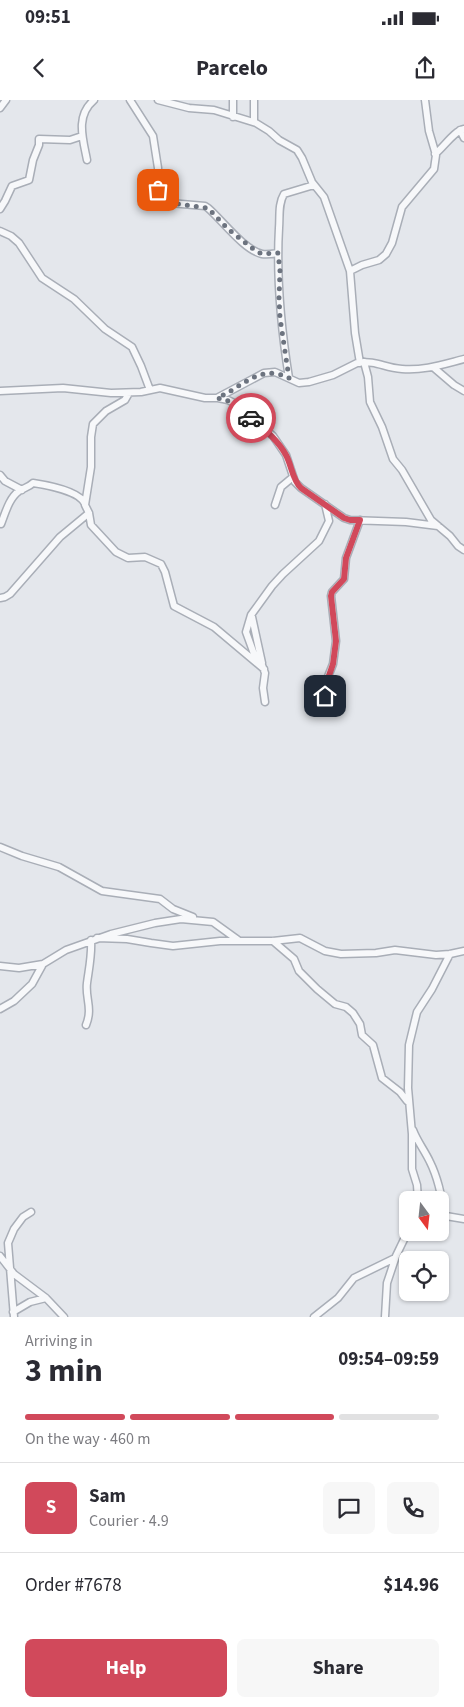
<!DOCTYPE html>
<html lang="en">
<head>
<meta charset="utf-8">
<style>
  body { margin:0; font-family:"Source Sans 3",sans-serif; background:#f7f7f7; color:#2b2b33; height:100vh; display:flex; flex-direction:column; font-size:19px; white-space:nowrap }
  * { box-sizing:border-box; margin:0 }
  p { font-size:16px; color:#7c7c81 }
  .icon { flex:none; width:28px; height:28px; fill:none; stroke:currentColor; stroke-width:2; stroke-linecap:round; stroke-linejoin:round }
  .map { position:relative; height:1217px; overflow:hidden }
  .side { display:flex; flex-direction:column; background:#fff; flex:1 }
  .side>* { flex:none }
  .needle { width:32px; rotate:165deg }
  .controls { position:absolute; left:399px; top:1091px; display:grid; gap:10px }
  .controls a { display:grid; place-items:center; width:50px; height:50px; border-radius:8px; background:#fff; box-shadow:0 1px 4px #0004; font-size:25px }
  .pin { position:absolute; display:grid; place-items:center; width:42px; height:42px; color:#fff; margin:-21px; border-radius:10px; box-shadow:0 2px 8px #0006 }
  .courier { position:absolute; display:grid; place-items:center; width:50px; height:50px; margin:-25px; border:4px solid #d1495b; border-radius:50%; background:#fff; color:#222; box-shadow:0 1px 6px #0007 }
  .summary em { font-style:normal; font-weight:700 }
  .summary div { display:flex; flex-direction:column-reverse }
  .summary { display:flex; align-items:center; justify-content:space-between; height:85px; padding:0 25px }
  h1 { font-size:32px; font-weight:700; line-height:38px }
  .bar { display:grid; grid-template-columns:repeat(4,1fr); gap:8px 5px; align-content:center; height:60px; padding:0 25px }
  .bar i { height:6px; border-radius:4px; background:#e1e1e2 }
  .bar .active { background:#d1495b }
  .bar p { grid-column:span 4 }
  .line { display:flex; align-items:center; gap:12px; padding:0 25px; border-top:1px solid #e1e1e2 }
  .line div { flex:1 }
  .round { display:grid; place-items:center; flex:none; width:52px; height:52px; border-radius:8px; background:#f7f7f7 }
  .cta { display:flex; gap:10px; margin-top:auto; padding:10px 25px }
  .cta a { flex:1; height:58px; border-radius:8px; background:#d1495b; color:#fff; font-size:20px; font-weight:700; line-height:58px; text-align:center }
  .cta a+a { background:#f7f7f7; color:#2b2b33 }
  .status { display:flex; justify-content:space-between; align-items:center; height:35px; padding:0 25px; background:#fff; direction:ltr }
  .status svg { height:14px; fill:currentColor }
  header { display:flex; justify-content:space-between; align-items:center; height:65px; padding:0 25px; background:#fff; font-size:22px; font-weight:700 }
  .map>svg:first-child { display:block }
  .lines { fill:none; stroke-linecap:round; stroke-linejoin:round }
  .minor-casing { stroke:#a9aeb7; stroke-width:9 }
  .minor { stroke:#f7f8fa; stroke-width:6 }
  .done { stroke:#6c737f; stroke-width:5; stroke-dasharray:0 9 }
  .route { stroke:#d1495b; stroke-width:6 }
</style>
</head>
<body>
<div class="status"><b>09:51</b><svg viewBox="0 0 49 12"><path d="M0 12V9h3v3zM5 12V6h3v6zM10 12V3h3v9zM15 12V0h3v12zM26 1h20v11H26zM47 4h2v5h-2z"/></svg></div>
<header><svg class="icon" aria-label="back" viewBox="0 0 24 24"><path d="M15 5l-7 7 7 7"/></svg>Parcelo<svg class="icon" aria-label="share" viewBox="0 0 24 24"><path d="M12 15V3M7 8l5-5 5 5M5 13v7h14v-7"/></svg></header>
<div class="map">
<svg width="464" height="1217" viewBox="0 0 464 1217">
  <rect width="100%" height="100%" fill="#e4e7ec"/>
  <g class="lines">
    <g class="minor-casing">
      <path id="minor" d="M130,0l23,36 5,32v22l3,8 9,5 35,3 3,2c14,12 36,42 54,46 5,1 10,0 16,-1
        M158,0l31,8 25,2 42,13 13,8 10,9 18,10 5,8 10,24 12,15 26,74 5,62 5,30
        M233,0v17
        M254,0v22
        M0,8l6,-8
        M460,30l4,8
        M435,54c9,-7 19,-23 29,-25
        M87,60c-4,-21 -12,-44 7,-60
        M0,109l5,-8 7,-15 17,-6 4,-20 6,-15v-6l31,1 12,-4
        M0,131l11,5 8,7 23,35 32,21 31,30 27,18 9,19 9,24
        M350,171l12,-6 17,-5 7,-6 6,-11 10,-36 32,-38 2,-14 -7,-24 -4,-31
        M364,262l4,15 2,25 12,25 11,32 9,11 29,50 19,16 8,10 6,4
        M433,267l21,18 10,6
        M289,278c-8,-50 -13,-99 -10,-150 1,-12 -1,-24 5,-34l30,-9
        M0,291l63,-3 48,5 30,-1 19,-4 45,10h12l47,-25 11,-1 24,11 10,-1 24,-7 24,-12c21,-3 26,5 45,6 21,2 42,-5 62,-10
        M129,293l-4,7 -19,11 -13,13 -2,13v30l-6,38 4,8 2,12 25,27 12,6 17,-1 16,7 4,8 9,34 40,21 50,42
        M218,298l10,2 8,4 37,32 13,19 9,27 6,6 43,30 6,2 56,2 32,4
        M0,375l5,6 17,9
        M275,405l6,-18 12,-10
        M1,424c4,-10 8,-26 18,-33 5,-3 10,-4 14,-8 13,2 47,8 52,21
        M0,498l5,-1 5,-3 50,-57 29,-24
        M252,517l10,46
        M265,602l-2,-14 2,-15 -3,-8 -8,-11 -8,-22 5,-17 21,-29 11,-12 36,-33 10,-20 -4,-17
        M329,605l-1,-6 -4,-4 3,-16 6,-15 3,-23 -5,-45 1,-4 12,-13 2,-21 14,-38
        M0,747l22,9 37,11 43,24 58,8 13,10 20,8
        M97,838l30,1 24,4 22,3 47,-5h53l27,-3 25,13 16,3 35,-1 19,-3 41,5 14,-1 14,-3
        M273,841l21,18 5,12 18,18 18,15 11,3 7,6 7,11 2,11 11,10 9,33 18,14 7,9
        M0,866l19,2 24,-4
        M0,909l14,-8 18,-17 11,-20 23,-14 45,-16 44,-11 26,-4 32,3 25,18
        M86,925c7,-17 -1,-27 1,-42 2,-15 5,-28 4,-43
        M413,1030c4,11 12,21 17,32 5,10 15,38 10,47
        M418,1100l-1,-15 -5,-16v-35l-4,-46 1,-43 8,-33 15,-23 18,-35
        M440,1115l24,4
        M0,1156l14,18 32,24 18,19
        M13,1212l17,-10 16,-4
        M14,1217l-6,-74 6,-14 9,-12 8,-5
        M314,1217l24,-19 16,-20 41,-20
        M385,1217l2,-34 9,-27 12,-25"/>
    </g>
    <use href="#minor" class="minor"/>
  </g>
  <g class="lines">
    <path class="done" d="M158,90l2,6 10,7 38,5 20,21 29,23 6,2 15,-1 2,18 -1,27 1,20 9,60c-29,-15 -46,9 -72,20 17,3 22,9 34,20"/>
    <path class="route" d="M251,318c13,11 27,22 35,37 6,11 6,24 15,33l43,30 6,2h10l-14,38 -2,21 -12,13 -1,4 5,45 -3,23 -9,26 1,6"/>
  </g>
</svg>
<div class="controls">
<a><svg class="needle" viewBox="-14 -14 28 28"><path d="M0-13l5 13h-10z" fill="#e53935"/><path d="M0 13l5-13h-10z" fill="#7c7c81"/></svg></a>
<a><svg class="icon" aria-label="locate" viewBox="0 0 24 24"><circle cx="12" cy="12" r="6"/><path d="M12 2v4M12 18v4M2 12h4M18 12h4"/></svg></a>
</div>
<div class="pin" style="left:158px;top:90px;background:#ea580c"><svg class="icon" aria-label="bag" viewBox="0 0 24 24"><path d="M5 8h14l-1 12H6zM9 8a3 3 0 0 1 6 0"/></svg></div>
<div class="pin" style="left:325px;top:596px;background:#1f2937"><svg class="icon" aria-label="home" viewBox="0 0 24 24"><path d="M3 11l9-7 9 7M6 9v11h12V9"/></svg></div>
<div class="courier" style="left:251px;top:318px"><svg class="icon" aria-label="car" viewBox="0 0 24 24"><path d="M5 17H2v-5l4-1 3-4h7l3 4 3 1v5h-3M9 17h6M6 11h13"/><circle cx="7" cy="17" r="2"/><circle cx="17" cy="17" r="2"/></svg></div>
</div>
<section class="side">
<div class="summary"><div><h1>3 min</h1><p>Arriving in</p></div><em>09:54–09:59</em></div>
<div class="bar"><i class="active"></i><i class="active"></i><i class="active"></i><i></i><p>On the way · 460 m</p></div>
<div class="line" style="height:90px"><b class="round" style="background:#d1495b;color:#fff">S</b><div><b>Sam</b><p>Courier · 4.9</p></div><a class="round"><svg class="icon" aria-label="chat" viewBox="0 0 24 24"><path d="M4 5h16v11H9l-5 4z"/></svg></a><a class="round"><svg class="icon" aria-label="phone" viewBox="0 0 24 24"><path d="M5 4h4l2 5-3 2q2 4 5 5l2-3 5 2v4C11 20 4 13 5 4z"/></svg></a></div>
<div class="line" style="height:65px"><div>Order #7678</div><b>$14.96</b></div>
<div class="cta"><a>Help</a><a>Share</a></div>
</section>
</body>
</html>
